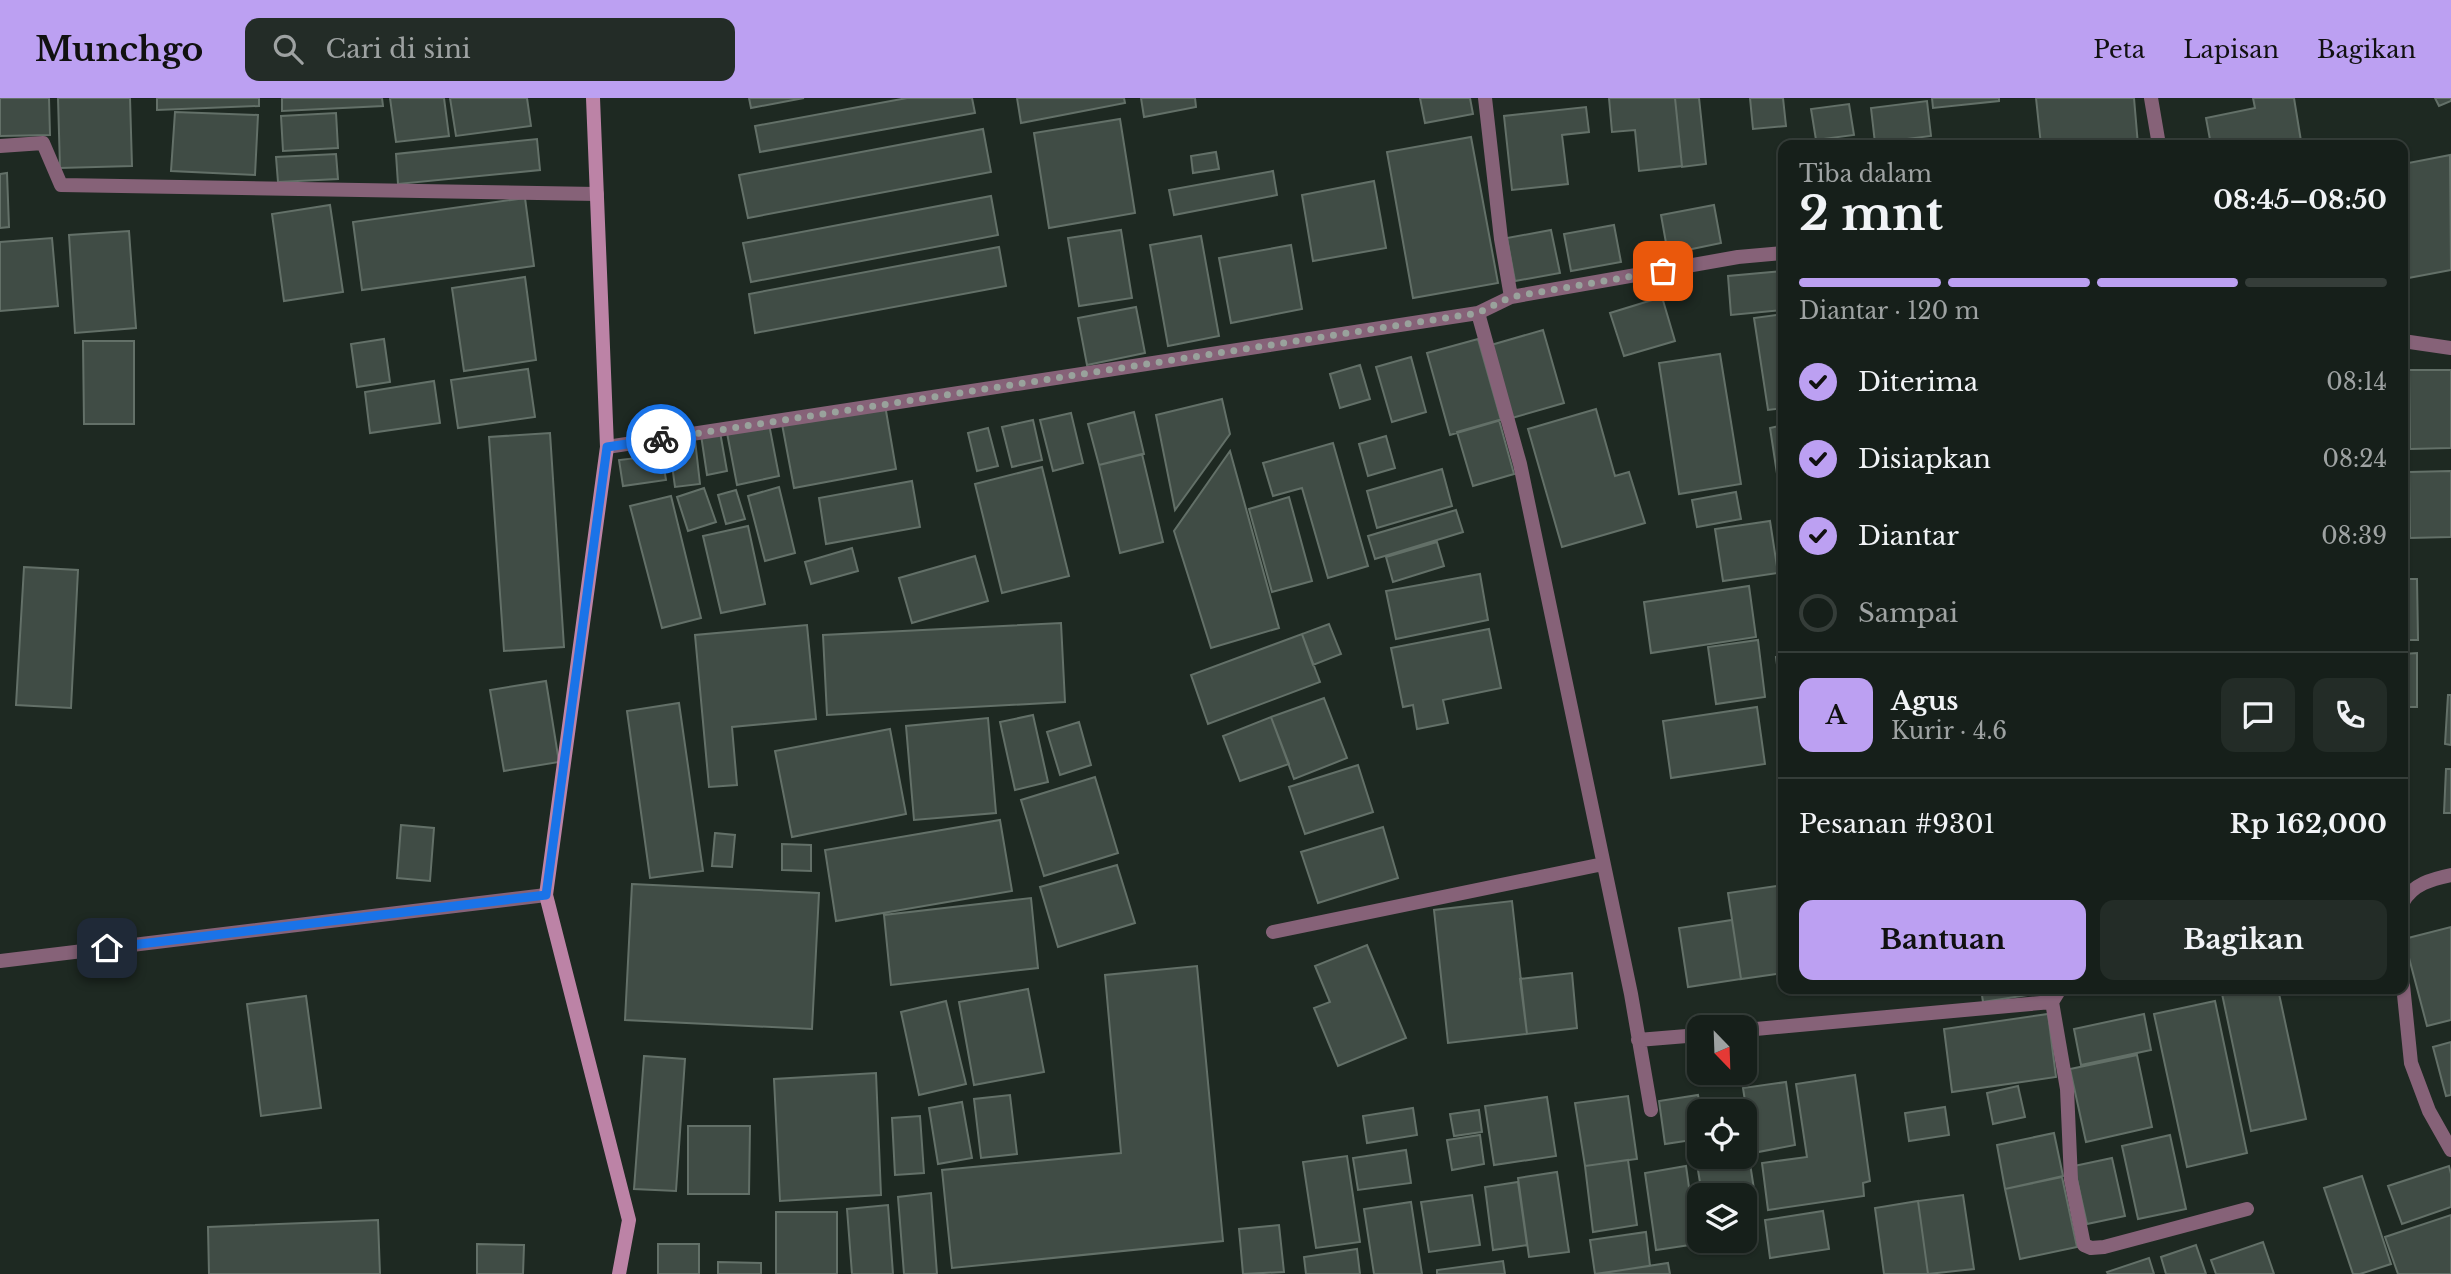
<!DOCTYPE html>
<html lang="id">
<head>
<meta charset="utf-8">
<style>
  body { margin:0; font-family:"Libre Baskerville",serif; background:#232c27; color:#f1f3f6; height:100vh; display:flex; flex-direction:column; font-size:26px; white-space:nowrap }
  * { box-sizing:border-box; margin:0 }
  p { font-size:23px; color:#9ea2a2 }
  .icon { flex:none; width:38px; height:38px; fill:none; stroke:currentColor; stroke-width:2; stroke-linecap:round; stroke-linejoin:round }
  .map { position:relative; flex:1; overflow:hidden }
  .drawer { position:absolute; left:1778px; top:42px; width:630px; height:854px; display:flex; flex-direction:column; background:#161f1a; border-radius:14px; box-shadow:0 2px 5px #0004,0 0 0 2px #353d39 }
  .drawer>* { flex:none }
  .needle { width:46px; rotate:157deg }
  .buttons { position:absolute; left:1687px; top:917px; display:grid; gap:14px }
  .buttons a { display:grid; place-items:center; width:70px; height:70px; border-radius:14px; background:#161f1a; box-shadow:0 2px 5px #0004,0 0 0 2px #353d39; font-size:35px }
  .pin { position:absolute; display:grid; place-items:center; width:60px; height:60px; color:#fff; margin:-30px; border-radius:14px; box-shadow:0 4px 10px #0006 }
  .courier { position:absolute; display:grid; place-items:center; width:70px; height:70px; margin:-35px; border:5px solid #1a73e8; border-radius:50%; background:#fff; color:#222; box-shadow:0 2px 9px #0007 }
  .head em { font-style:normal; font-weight:800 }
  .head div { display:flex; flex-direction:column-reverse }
  .head { display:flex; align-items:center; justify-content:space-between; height:119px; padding:0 21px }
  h1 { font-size:46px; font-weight:800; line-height:52px }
  .bar { display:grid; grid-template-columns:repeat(4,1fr); gap:10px 7px; align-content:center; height:84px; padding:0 21px }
  .bar i { height:9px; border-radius:5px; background:#353d39 }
  .bar .on { background:#bca0f2 }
  .bar p { grid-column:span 4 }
  .line { display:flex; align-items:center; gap:18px; padding:0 21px; border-top:2px solid #353d39 }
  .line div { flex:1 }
  .round { display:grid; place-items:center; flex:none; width:74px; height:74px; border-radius:14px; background:#232c27 }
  ol { padding:0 21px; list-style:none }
  li { display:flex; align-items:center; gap:21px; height:77px }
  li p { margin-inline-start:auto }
  li .icon { padding:7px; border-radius:50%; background:#bca0f2; color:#111; stroke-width:4 }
  li:last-child { color:#9ea2a2 }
  li i { width:38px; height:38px; border:4px solid #353d39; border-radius:50% }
  .cta { display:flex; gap:14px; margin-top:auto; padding:14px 21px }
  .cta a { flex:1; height:80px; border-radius:14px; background:#bca0f2; color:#111; font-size:28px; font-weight:800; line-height:80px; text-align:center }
  .cta a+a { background:#232c27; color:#f1f3f6 }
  header { display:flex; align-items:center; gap:42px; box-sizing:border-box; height:98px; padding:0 35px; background:#bca0f2; color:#111 }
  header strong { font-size:33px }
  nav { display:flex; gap:38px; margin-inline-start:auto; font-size:24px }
  .search { width:490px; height:63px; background:#232c27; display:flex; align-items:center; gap:18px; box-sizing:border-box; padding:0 24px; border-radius:14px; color:#9ea2a2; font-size:26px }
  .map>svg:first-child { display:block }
  .building { fill:#404c45; stroke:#637068; stroke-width:2 }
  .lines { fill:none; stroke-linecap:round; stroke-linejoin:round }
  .street { stroke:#866278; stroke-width:14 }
  .secondary { stroke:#bc83a6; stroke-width:14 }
  .done { stroke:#99a29c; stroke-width:7; stroke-dasharray:0 12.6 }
  .route { stroke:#1a73e8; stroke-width:9 }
</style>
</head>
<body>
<header>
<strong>Munchgo</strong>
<div class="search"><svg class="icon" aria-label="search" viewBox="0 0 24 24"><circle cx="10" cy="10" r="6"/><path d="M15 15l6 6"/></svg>Cari di sini</div>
<nav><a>Peta</a><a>Lapisan</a><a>Bagikan</a></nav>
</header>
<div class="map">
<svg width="2451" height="1176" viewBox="0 0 2451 1176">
  <rect width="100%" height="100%" fill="#1e2922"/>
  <path class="building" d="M0,0h49l1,37 -50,1z
    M58,0h72l2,68 -72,2z
    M157,0h102v8l-102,4z
    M282,0h100l1,8 -101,5z
    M390,0h54l5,38 -53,6z
    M450,0h77l4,28 -75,10z
    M749,0h55l-53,10z
    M907,0h65l3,15 -215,39 -5,-26z
    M1017,0h107l1,5 -104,20z
    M1141,0h54l1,9 -52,10z
    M1420,0h50l3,16 -48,9z
    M1609,0h66l7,68 -43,5 -4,-41 -23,2z
    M1675,0h24l7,66 -24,3z
    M1750,0h33l3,28 -33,3z
    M1932,0h67v3l-66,7z
    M2036,0h98l4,47h-97z
    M2253,0h41l7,43 -23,4h-67l-5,-27 49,-10z
    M2435,0h16v3l-12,5z
    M1927,3l4,35 -56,7 -4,-35z
    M1849,6l5,31 -38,5 -5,-31z
    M1586,9l3,25 -27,3 6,49 -56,6 -8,-74z
    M175,14l83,3 -3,60 -84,-4z
    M336,15l2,35 -55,3 -2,-35z
    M1120,21l15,94 -86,15 -15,-95z
    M983,31l8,43 -243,46 -9,-43z
    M1471,39l27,146 -85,15 -26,-146z
    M537,41l3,31 -142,14 -2,-30z
    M1216,54l3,17 -26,4 -2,-17z
    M336,56l2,25 -60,3 -2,-25z
    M2450,57l1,115 -48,9v-115z
    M1273,73l4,24 -103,20 -5,-25z
    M7,75l2,54 -9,1v-54z
    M1374,83l12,67 -73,13 -11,-66z
    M991,98l7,39 -247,47 -8,-39z
    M525,100l9,68 -172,24 -9,-68z
    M330,107l13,87 -59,9 -12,-87z
    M1714,107l7,38 -53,11 -7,-39z
    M1614,127l7,37 -50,9 -7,-37z
    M1121,132l11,68 -53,8 -11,-68z
    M1551,132l9,43 -45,8 -8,-43z
    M129,133l7,97 -61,5 -6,-98z
    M1201,138l18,100 -51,10 -18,-101z
    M52,140l6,68 -58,5v-69z
    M1291,147l11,64 -71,14 -12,-65z
    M999,149l7,39 -251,47 -6,-39z
    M1783,173v39l-52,5 -3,-39z
    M525,179l11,83 -72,11 -12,-83z
    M1662,199l13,44 -51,15 -14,-43z
    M1136,209l9,46 -58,12 -9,-47z
    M1783,216v94l-15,2 -14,-92z
    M1543,232l21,73 -52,15 -21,-73z
    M384,241l6,43 -33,5 -6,-43z
    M1478,241l23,81 -51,15 -23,-82z
    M83,243h51v83h-50z
    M1720,256l21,130 -62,10 -20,-131z
    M1411,259l15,55 -34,10 -16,-55z
    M1360,267l10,34 -30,9 -10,-34z
    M528,271l7,48 -77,11 -7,-48z
    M2409,272h42v78l-41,1z
    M434,283l6,42 -70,10 -5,-41z
    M1222,301l8,35 -55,76 -19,-95z
    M885,307l11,64 -102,19 -12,-64z
    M1596,311l19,67 14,-4 16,51 -83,24 -34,-118z
    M1134,314l10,42 -45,11 -11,-41z
    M1071,315l12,50 -30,8 -13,-51z
    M1033,322l9,40 -30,7 -10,-40z
    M1499,322l15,54 -41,12 -16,-54z
    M769,326l10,52 -42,9 -10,-52z
    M1783,327v88l-13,-85z
    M988,330l10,38 -21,5 -9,-38z
    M720,334l7,39 -20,4 -6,-40z
    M550,335l14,214 -60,4 -15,-214z
    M1386,338l9,32 -27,8 -9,-32z
    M695,342l5,44 -25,3 -6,-44z
    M1333,345l35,123 -40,12 -26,-90 -29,8 -10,-33z
    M1230,353l49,177 -68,20 -37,-117z
    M1142,356l21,88 -43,11 -21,-88z
    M662,357l4,25 -43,6 -4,-26z
    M1042,369l27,109 -67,17 -27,-109z
    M1442,371l10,37 -75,22 -10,-37z
    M2451,373v66l-41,1 -1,-66z
    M912,383l8,46 -94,17 -7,-46z
    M779,389l16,66 -30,8 -17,-65z
    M704,390l12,34 -28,9 -11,-34z
    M736,392l9,29 -19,5 -8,-29z
    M1736,394l5,27 -44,8 -5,-27z
    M671,398l30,122 -39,10 -32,-122z
    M1289,399l23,84 -40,11 -23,-83z
    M1456,412l7,22 -88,27 -7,-23z
    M1770,423l8,52 -55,8 -8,-52z
    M748,428l17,78 -44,9 -18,-77z
    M1437,444l7,24 -51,16 -7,-25z
    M852,450l6,23 -47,13 -6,-22z
    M975,458l13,45 -76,22 -13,-45z
    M24,469l54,3 -7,138 -55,-3z
    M1480,476l8,46 -92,19 -10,-48z
    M2403,481h14l1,61h-15z
    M1749,488l7,51 -105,16 -7,-51z
    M1061,525l4,79 -238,13 -4,-80z
    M1329,526l12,30 -28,11 -11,-31z
    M807,527l9,94 -84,8 5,58 -28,2 -14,-152z
    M1489,531l12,59 -58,12 5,23 -31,6 -4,-24 -10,2 -12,-59z
    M1302,536l18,48 -112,42 -17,-49z
    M1758,542l7,57 -49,7 -8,-57z
    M2417,555v54h-14v-53z
    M1783,557v56l-7,-54z
    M546,583l13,81 -55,9 -14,-81z
    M2448,597h3v50l-6,-1z
    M1324,600l23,60 -53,21 -23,-62z
    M679,605l24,168 -53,7 -23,-167z
    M1757,609l8,57 -94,14 -8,-57z
    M1033,617l15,67 -33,8 -15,-68z
    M1271,619l18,47 -49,17 -17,-45z
    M988,620l8,95 -82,7 -8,-94z
    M1079,624l12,43 -31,10 -13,-43z
    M890,631l16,85 -114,23 -17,-86z
    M1358,667l15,47 -68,22 -16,-47z
    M2446,671h5v44h-7z
    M1095,679l23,76 -74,23 -23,-76z
    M1000,722l12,71 -176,30 -11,-71z
    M401,727l33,3 -4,53 -33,-3z
    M1383,729l15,51 -80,25 -17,-51z
    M715,735l20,2 -3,32 -20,-1z
    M782,746l29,1v26l-29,-1z
    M1117,767l18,58 -77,24 -18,-60z
    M632,786l187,9 -7,136 -187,-9z
    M1783,787v88l-42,6 -13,-86z
    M1031,800l7,70 -147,17 -7,-70z
    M1512,803l15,133 -79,9 -14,-133z
    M1732,822l9,59 -53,8 -9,-59z
    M2451,829v93l-24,6 -23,-87z
    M1367,847l39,93 -68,28 -24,-58 16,-6 -15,-36z
    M1197,868l26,275 -271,27 -10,-98 179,-17 -16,-178z
    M1572,875l5,55 -50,6 -7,-55z
    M1028,891l16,83 -70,13 -15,-83z
    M1981,891h52l1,5 -51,8z
    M2221,891h57l28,130 -55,12z
    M306,898l15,112 -60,8 -14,-112z
    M946,903l20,83 -47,11 -18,-83z
    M2215,903l32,152 -60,14 -33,-153z
    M2048,916l8,63 -104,15 -8,-63z
    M2144,916l7,36 -70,15 -7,-36z
    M2451,944v53l-5,1 -13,-49z
    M2137,957l15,72 -66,15 -16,-73z
    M644,958l41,3 -9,132 -42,-2z
    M876,975l5,122 -101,6 -6,-122z
    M1855,977l15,106 -7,2 1,13 -96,14 -6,-47 45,-6 -11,-73z
    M1786,984l9,63 -42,8 -10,-65z
    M2018,988l7,31 -32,7 -6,-31z
    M1010,997l7,59 -36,4 -7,-59z
    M1698,997l3,16 -2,28 -34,5 -6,-43z
    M1628,998l9,63 -52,7 -10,-63z
    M1547,999l9,59 -62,9 -9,-59z
    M1738,1003l2,10h-32l-1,-5z
    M962,1004l10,56 -34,6 -9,-56z
    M1945,1009l4,28 -40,6 -4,-28z
    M1413,1010l4,27 -50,8 -4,-27z
    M1479,1012l3,22 -28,4 -4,-22z
    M920,1018l4,57 -29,2 -3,-57z
    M688,1028h62l-1,68h-61z
    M2054,1035l9,43 -58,13 -8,-44z
    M1480,1037l4,29 -32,6 -5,-30z
    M2170,1037l16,74 -48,10 -16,-73z
    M1406,1052l5,33 -53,7 -5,-32z
    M1347,1058l13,86 -44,6 -13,-86z
    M1749,1059l7,45 -11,2v-9h-43l-5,-31z
    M2112,1060l13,58 -38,8 -13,-58z
    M1628,1062l9,65 -44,7 -8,-66z
    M1686,1068l11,78 -41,6 -11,-77z
    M2449,1068l2,8v33l-49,17 -14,-38z
    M1557,1074l12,80 -40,5 -11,-79z
    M2362,1078l29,88 -31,10h-7l-29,-86z
    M2062,1079l15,70 -57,12 -15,-70z
    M1518,1084l9,63 -34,5 -8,-63z
    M931,1095l6,81h-33l-6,-77z
    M1472,1097l8,50 -51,7 -8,-50z
    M1963,1097l11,74 -46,5 -10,-73z
    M1918,1103l10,73h-44l-9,-66z
    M1411,1104l11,72h-48l-10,-65z
    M888,1107l5,69h-41l-5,-65z
    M1823,1113l6,38 -59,9 -5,-38z
    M776,1114h61v62h-61z
    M2451,1117v59h-53l-13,-37z
    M378,1122l2,54h-171l-1,-47z
    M1279,1127l5,47 -41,2 -4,-45z
    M1646,1134l4,34 -55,8 -5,-34z
    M2263,1144l11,32h-58l-5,-14z
    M477,1146l47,1 -1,29h-46z
    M658,1146h41v30h-41z
    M2196,1147l10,29h-40l-5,-17z
    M1357,1151l3,25h-54l-2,-17z
    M2149,1160l5,16h-46l-1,-2z
    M1503,1163l2,13h-68v-4z
    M718,1164l43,1v11h-43z
    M1668,1165l2,11h-73l51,-8z"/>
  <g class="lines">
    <path class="street" d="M1485,0l16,141 10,58
      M2151,0l8,47
      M0,48l43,-3 18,42 536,9
      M1478,215l42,151 111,530 20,116
      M2403,243l48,7
      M607,349l871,-134 33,-16 227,-40 45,-4
      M2403,804c10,-18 29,-23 48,-27
      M1273,834l330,-68
      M0,863l546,-66
      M2403,887l8,78 18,48 22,39
      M2052,904l15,87 4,91 13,65 7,3 13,-1 143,-38
      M1745,932l307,-28 8,-13
      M1638,942l61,-5"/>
    <path class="secondary" d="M593,0l14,349 -61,448 83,325 -10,54"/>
  </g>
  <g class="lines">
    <path class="done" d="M661,341l817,-126 33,-16 152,-26"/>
    <path class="route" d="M107,850l439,-53 61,-448 54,-8"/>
  </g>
</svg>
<div class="buttons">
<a><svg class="needle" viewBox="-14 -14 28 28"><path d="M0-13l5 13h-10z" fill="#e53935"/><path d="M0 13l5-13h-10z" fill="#9ea2a2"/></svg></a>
<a><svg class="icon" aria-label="locate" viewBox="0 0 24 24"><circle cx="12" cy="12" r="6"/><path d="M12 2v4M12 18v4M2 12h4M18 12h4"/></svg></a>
<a><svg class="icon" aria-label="layers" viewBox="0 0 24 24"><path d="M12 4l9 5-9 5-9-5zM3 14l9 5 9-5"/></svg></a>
</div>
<div class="pin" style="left:1663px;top:173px;background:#ea580c"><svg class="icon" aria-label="bag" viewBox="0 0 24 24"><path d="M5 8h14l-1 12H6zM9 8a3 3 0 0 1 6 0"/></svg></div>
<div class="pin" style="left:107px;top:850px;background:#1f2937"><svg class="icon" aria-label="home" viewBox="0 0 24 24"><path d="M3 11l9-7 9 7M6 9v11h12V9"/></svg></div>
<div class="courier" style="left:661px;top:341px"><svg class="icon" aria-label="bike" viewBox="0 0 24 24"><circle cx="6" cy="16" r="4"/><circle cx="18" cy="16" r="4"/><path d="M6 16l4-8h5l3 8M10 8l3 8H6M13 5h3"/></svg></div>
<section class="drawer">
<div class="head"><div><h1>2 mnt</h1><p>Tiba dalam</p></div><em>08:45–08:50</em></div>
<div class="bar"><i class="on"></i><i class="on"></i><i class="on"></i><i></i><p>Diantar · 120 m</p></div>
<ol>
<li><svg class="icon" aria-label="check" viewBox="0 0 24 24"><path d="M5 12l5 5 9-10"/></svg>Diterima<p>08:14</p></li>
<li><svg class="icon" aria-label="check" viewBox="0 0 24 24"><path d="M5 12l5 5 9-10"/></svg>Disiapkan<p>08:24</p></li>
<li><svg class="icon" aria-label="check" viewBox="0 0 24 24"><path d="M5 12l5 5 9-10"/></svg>Diantar<p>08:39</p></li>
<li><i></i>Sampai</li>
</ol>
<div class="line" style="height:126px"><b class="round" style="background:#bca0f2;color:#111">A</b><div><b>Agus</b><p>Kurir · 4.6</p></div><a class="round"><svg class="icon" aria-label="chat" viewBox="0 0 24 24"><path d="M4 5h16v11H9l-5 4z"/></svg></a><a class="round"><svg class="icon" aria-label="phone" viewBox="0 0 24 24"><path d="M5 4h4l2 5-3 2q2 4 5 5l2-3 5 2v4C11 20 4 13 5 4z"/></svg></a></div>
<div class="line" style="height:91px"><div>Pesanan #9301</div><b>Rp 162,000</b></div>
<div class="cta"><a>Bantuan</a><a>Bagikan</a></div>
</section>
</div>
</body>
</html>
